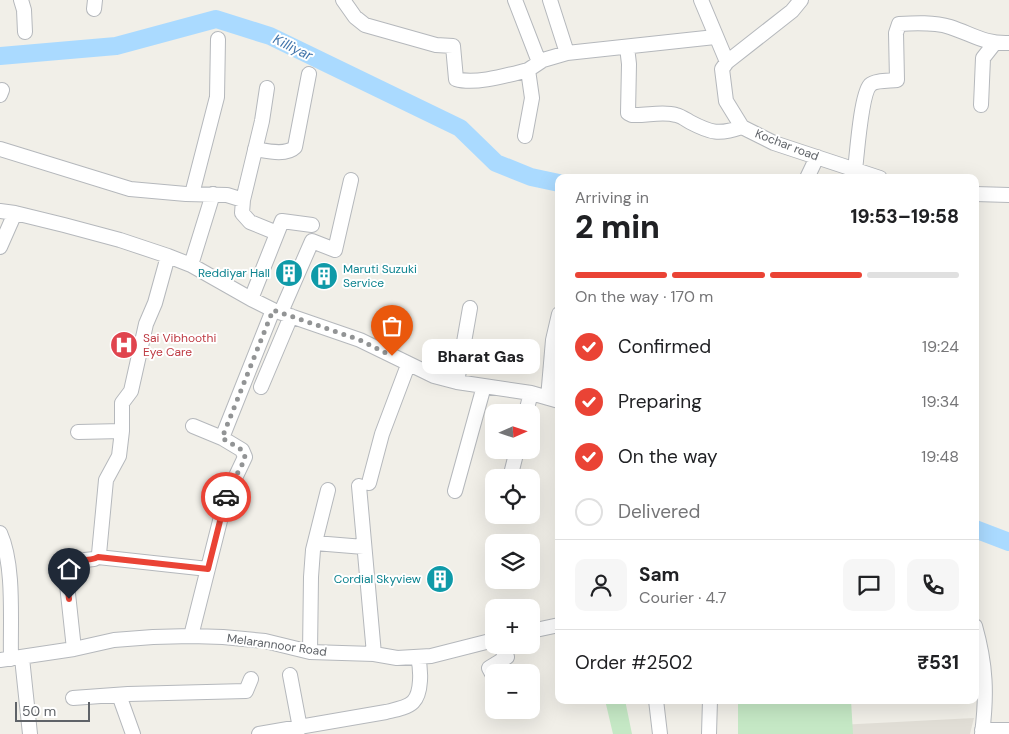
<!DOCTYPE html>
<html lang="en">
<head>
<meta charset="utf-8">
<style>
  body { margin:0; font-family:"DM Sans",sans-serif; background:#f6f6f6; color:#202124; height:100vh; display:flex; flex-direction:column; font-size:19px; white-space:nowrap }
  * { box-sizing:border-box; margin:0 }
  p { font-size:16px; color:#757577 }
  .icon { flex:none; width:28px; height:28px; fill:none; stroke:currentColor; stroke-width:2; stroke-linecap:round; stroke-linejoin:round }
  .map { position:relative; flex:1; overflow:hidden }
  .details { position:absolute; left:555px; top:174px; width:424px; height:530px; display:flex; flex-direction:column; background:#fff; border-radius:10px; box-shadow:0 5px 20px #0002 }
  .details>* { flex:none }
  .needle { width:32px; rotate:87deg }
  .controls { position:absolute; left:485px; top:404px; display:grid; gap:10px }
  .controls a { display:grid; place-items:center; width:55px; height:55px; border-radius:10px; background:#fff; box-shadow:0 5px 20px #0002; font-size:25px }
  .scale { position:absolute; left:15px; bottom:12px; width:75px; box-sizing:border-box; padding-left:5px; border:2px solid #5f6368; border-top:0; font-size:14px; line-height:18px; white-space:nowrap; color:#5f6368; -webkit-text-stroke:4px #fff; paint-order:stroke }
  .pin { position:absolute; display:grid; place-items:center; width:42px; height:42px; color:#fff; margin:-51px -21px; border-radius:50% 50% 50% 0; rotate:-45deg; box-shadow:0 0 5px #0007 }
  .pin .icon { rotate:45deg }
  .courier { position:absolute; display:grid; place-items:center; width:50px; height:50px; margin:-25px; border:4px solid #ea4335; border-radius:50%; background:#fff; color:#222; box-shadow:0 1px 6px #0007 }
  .bubble { position:absolute; height:35px; border-radius:10px; background:#fff; box-shadow:0 5px 20px #0002; font-size:16px; font-weight:800; line-height:35px; text-align:center }
  .headline em { font-style:normal; font-weight:800 }
  .headline div { display:flex; flex-direction:column-reverse }
  .headline { display:flex; align-items:center; justify-content:space-between; height:85px; padding:0 20px }
  h1 { font-size:32px; font-weight:800; line-height:38px }
  .bar { display:grid; grid-template-columns:repeat(4,1fr); gap:8px 5px; align-content:center; height:60px; padding:0 20px }
  .bar i { height:6px; border-radius:4px; background:#e0e0e0 }
  .bar .active { background:#ea4335 }
  .bar p { grid-column:span 4 }
  .line { display:flex; align-items:center; gap:12px; padding:0 20px; border-top:1px solid #e0e0e0 }
  .line div { flex:1 }
  .round { display:grid; place-items:center; flex:none; width:52px; height:52px; border-radius:10px; background:#f6f6f6 }
  ol { padding:0 20px; list-style:none }
  li { display:flex; align-items:center; gap:15px; height:55px }
  li p { margin-inline-start:auto }
  li .icon { padding:5px; border-radius:50%; background:#ea4335; color:#fff; stroke-width:4 }
  li:last-child { color:#757577 }
  li i { width:28px; height:28px; border:2px solid #e0e0e0; border-radius:50% }
  .map>svg:first-child { display:block }
  .education { fill:#e1ded6 }
  .green { fill:#c5e8c5 }
  .lines { fill:none; stroke-linecap:round; stroke-linejoin:round }
  .river { stroke:#aadaff; stroke-width:18 }
  .minor-casing { stroke:#b5b8bc; stroke-width:16 }
  .minor { stroke:#fff; stroke-width:14 }
  .done { stroke:#929495; stroke-width:5; stroke-dasharray:0 9 }
  .route { stroke:#ea4335; stroke-width:6 }
  .labels { text-anchor:middle; dominant-baseline:central; stroke-width:4; stroke-linejoin:round; paint-order:stroke }
  .street-label { font-size:12px; fill:#5f6368; stroke:#fff }
  .culture-label { font-size:12px; fill:#0d838f; stroke:#fff; text-anchor:end }
  .health-label { font-size:12px; fill:#be3a42; stroke:#fff; text-anchor:start }
  .water-label { font-size:14px; font-style:italic; fill:#4174aa; stroke:#fff }
</style>
</head>
<body>
<div class="map">
<svg width="1009" height="734" viewBox="0 0 1009 734">
  <rect width="100%" height="100%" fill="#f1efe8"/>
  <path class="education" d="M974,718l-4,16h-151v-8z"/>
  <path class="green" d="M605,700h20l7,34h-19z
    M738,700h113l2,34h-115z"/>
  <g class="lines">
    <path class="river" d="M0,56l116,-10 100,-27 54,17 190,92 36,35 35,14 28,6
      M975,529l34,13"/>
    <g class="minor-casing">
      <path id="minor" d="M21,0l3,10 1,22
        M343,0l12,17 10,8 71,20 17,1 3,33c19,6 52,-4 72,-9
        M515,0l24,62
        M550,0l17,53
        M701,0l26,62
        M801,0l-9,11 -65,51 -5,7 4,32 16,26 32,16 106,35
        M94,9l1,-9
        M627,47l2,17 -1,49 4,2c14,1 30,-4 44,0 5,1 9,4 14,7 21,11 29,13 52,5
        M267,88l-5,33 -19,79 -1,13 8,9 27,11
        M0,95l2,-5
        M981,105l2,-47 11,-14
        M525,136l7,-38 -4,-28 15,-10 24,-7 148,-16
        M0,149l130,40 56,5 41,1 16,5
        M255,149c12,2 31,7 40,-2l14,-73
        M855,170c2,-16 6,-75 15,-85 5,-5 20,-4 27,-5l-1,-47 3,-9c16,-1 35,-2 51,3 22,7 34,17 59,16
        M807,178l10,-21
        M192,194l25,-97 1,-58
        M975,194l34,1
        M0,211l15,2 49,12 56,15 48,16 23,9 60,34 22,11 87,30 74,36 23,6 74,11 28,8
        M0,247l15,-34
        M191,265l22,-71
        M251,299l31,-78 30,4
        M281,312l31,-71 23,9 16,-70
        M457,382l13,-74
        M261,387l30,-71
        M548,398l5,-58 6,-26
        M526,412l5,-19
        M193,426l29,12 51,-128
        M78,432l44,-1
        M510,478l7,-28
        M369,483l13,-49 26,-69
        M359,486l15,168
        M455,491l29,-105
        M0,533c15,33 10,90 11,126
        M315,543l49,4
        M98,557l110,12
        M975,626c11,39 12,68 7,108
        M531,631l28,-6
        M191,636l37,-147 8,-13 9,-19 -3,-7 -20,-12
        M74,649l-9,-83 2,-4 27,-3 4,-2 1,-3 7,-74 13,-24 3,-25v-28l9,-12 15,-67 9,-21 13,-47
        M310,652l1,-75 2,-27 15,-60
        M22,658l8,76
        M0,660l74,-11 40,-9 39,-3 38,-1 32,1 42,4 45,11 64,2 23,4 34,-2 63,-16
        M290,675l10,53
        M494,677l-5,-9 18,-11 -8,-12
        M119,695l14,39
        M73,698l55,-4 118,-3 5,-12
        M656,700l4,34
        M982,730h27
        M259,734l127,-22c8,-2 21,-4 27,-10 9,-9 8,-33 5,-44
        M709,734l1,-34"/>
    </g>
    <use href="#minor" class="minor"/>
  </g>
  <g class="lines">
    <path class="done" d="M226,497c4,-15 15,-26 19,-40l-3,-7 -20,-12 51,-128 87,30 32,16"/>
    <path class="route" d="M69,599l-4,-33 2,-4c10,-3 22,0 31,-5l110,12 18,-72"/>
  </g>
  <defs>
    <g id="building-disc" transform="scale(1.4375)"><circle r="9.5" fill="#0f9aa8" stroke="#fff"/><path d="M-4-6H4V6H1V3H-1V6H-4ZM-2.5-4.3h1.7v1.8h-1.7ZM.8-4.3h1.7v1.8H.8ZM-2.5-1h1.7V.8h-1.7ZM.8-1h1.7V.8H.8Z" fill="#fff"/></g>
    <g id="hospital-disc" transform="scale(1.4375)"><circle r="9.5" fill="#e0444e" stroke="#fff"/><path d="M-5-5h3v3.5h4V-5h3V5h-3V1.5h-4V5h-3Z" fill="#fff"/></g>
  </defs>
  <g fill-rule="evenodd">
    <use href="#building-disc" x="289" y="273"/>
    <use href="#building-disc" x="324" y="276"/>
    <use href="#hospital-disc" x="124" y="345"/>
    <use href="#building-disc" x="440" y="579"/>
  </g>
  <g class="labels">
    <g class="street-label">
      <text transform="translate(787 145) rotate(21)">Kochar road</text>
      <text transform="translate(277 645) rotate(8)">Melarannoor Road</text>
    </g>
    <g class="culture-label">
      <text x="343" y="269" text-anchor="start">Maruti Suzuki<tspan x="343" dy="14">Service</tspan></text>
      <text x="270" y="273">Reddiyar Hall</text>
      <text x="421" y="579">Cordial Skyview</text>
    </g>
    <g class="health-label">
      <text x="143" y="338">Sai Vibhoothi<tspan x="143" dy="14">Eye Care</tspan></text>
    </g>
    <g class="water-label">
      <text transform="translate(293 47) rotate(26)">Killiyar</text>
    </g>
  </g>
</svg>
<div class="controls">
<a><svg class="needle" viewBox="-14 -14 28 28"><path d="M0-13l5 13h-10z" fill="#e53935"/><path d="M0 13l5-13h-10z" fill="#757577"/></svg></a>
<a><svg class="icon" aria-label="locate" viewBox="0 0 24 24"><circle cx="12" cy="12" r="6"/><path d="M12 2v4M12 18v4M2 12h4M18 12h4"/></svg></a>
<a><svg class="icon" aria-label="layers" viewBox="0 0 24 24"><path d="M12 4l9 5-9 5-9-5zM3 14l9 5 9-5"/></svg></a>
<a>+</a>
<a>−</a>
</div>
<div class="scale">50 m</div>
<div class="pin" style="left:392px;top:356px;background:#ea580c"><svg class="icon" aria-label="bag" viewBox="0 0 24 24"><path d="M5 8h14l-1 12H6zM9 8a3 3 0 0 1 6 0"/></svg></div>
<div class="pin" style="left:69px;top:599px;background:#1f2937"><svg class="icon" aria-label="home" viewBox="0 0 24 24"><path d="M3 11l9-7 9 7M6 9v11h12V9"/></svg></div>
<div class="courier" style="left:226px;top:497px"><svg class="icon" aria-label="car" viewBox="0 0 24 24"><path d="M5 17H2v-5l4-1 3-4h7l3 4 3 1v5h-3M9 17h6M6 11h13"/><circle cx="7" cy="17" r="2"/><circle cx="17" cy="17" r="2"/></svg></div>
<div class="bubble" style="left:422px;top:339px;width:118px">Bharat Gas</div>
<section class="details">
<div class="headline"><div><h1>2 min</h1><p>Arriving in</p></div><em>19:53–19:58</em></div>
<div class="bar"><i class="active"></i><i class="active"></i><i class="active"></i><i></i><p>On the way · 170 m</p></div>
<ol>
<li><svg class="icon" aria-label="check" viewBox="0 0 24 24"><path d="M5 12l5 5 9-10"/></svg>Confirmed<p>19:24</p></li>
<li><svg class="icon" aria-label="check" viewBox="0 0 24 24"><path d="M5 12l5 5 9-10"/></svg>Preparing<p>19:34</p></li>
<li><svg class="icon" aria-label="check" viewBox="0 0 24 24"><path d="M5 12l5 5 9-10"/></svg>On the way<p>19:48</p></li>
<li><i></i>Delivered</li>
</ol>
<div class="line" style="height:90px"><a class="round"><svg class="icon" aria-label="person" viewBox="0 0 24 24"><circle cx="12" cy="8" r="4"/><path d="M4 21q1-7 8-7t8 7"/></svg></a><div><b>Sam</b><p>Courier · 4.7</p></div><a class="round"><svg class="icon" aria-label="chat" viewBox="0 0 24 24"><path d="M4 5h16v11H9l-5 4z"/></svg></a><a class="round"><svg class="icon" aria-label="phone" viewBox="0 0 24 24"><path d="M5 4h4l2 5-3 2q2 4 5 5l2-3 5 2v4C11 20 4 13 5 4z"/></svg></a></div>
<div class="line" style="height:65px"><div>Order #2502</div><b>₹531</b></div>
</section>
</div>
</body>
</html>
